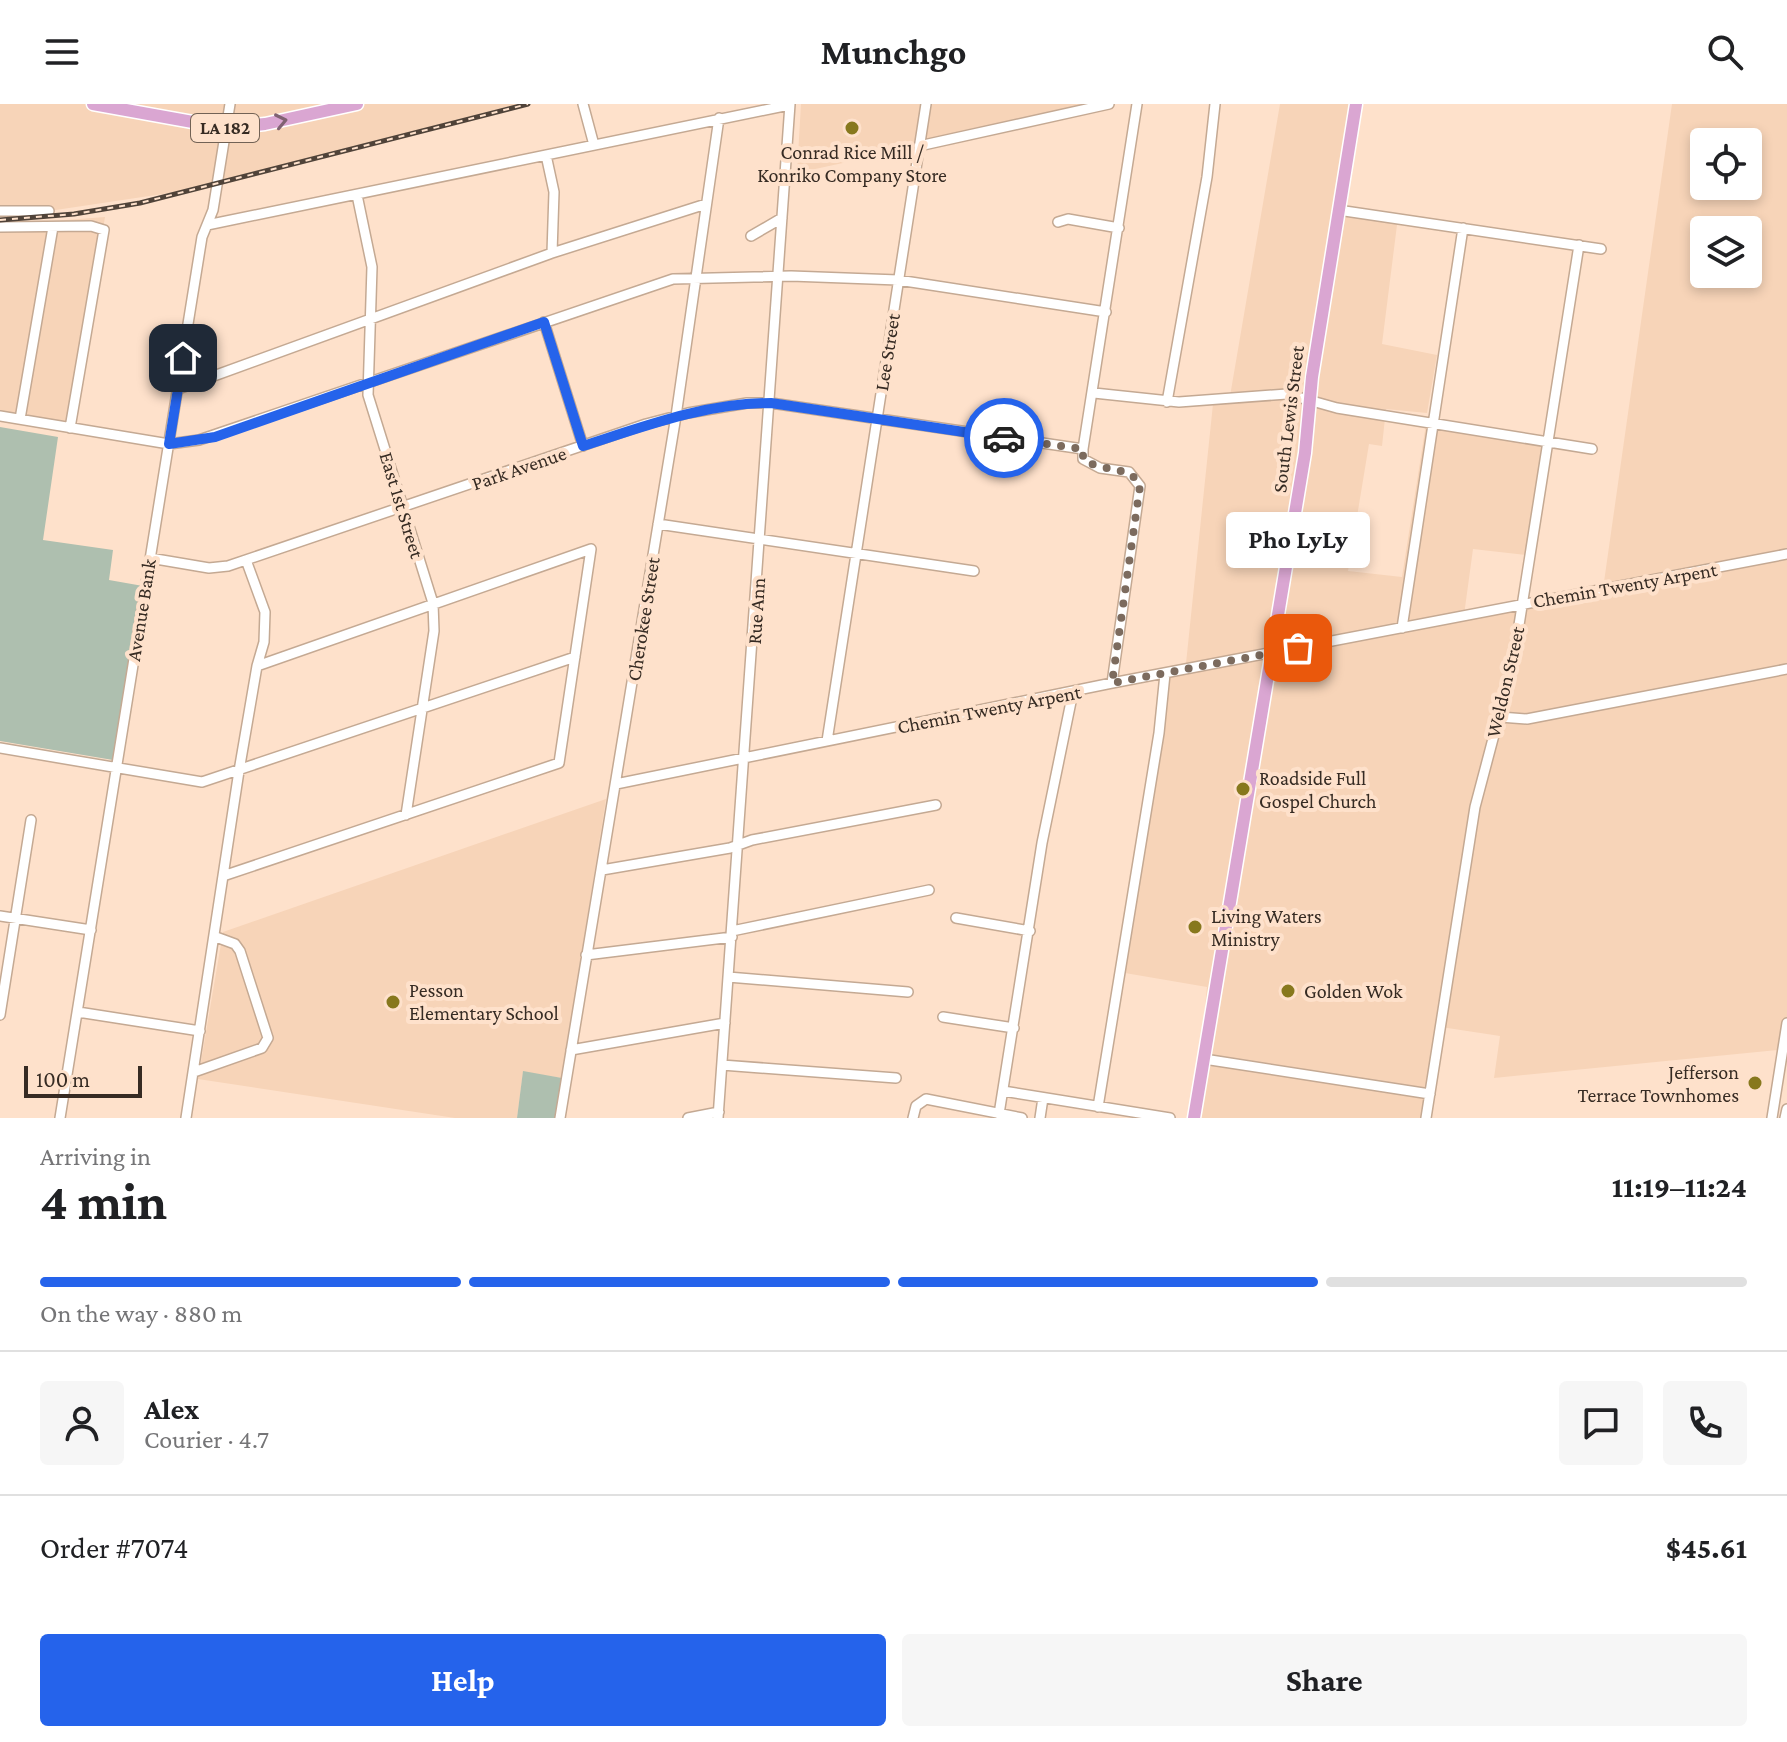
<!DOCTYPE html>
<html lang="en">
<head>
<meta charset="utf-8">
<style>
  body { margin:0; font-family:"Crimson Pro",serif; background:#f6f6f6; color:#202124; height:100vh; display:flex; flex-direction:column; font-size:30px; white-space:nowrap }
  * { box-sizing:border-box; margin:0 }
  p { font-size:26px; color:#757577 }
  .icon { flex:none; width:44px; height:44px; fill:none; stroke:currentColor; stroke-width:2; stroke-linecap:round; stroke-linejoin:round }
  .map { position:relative; height:1014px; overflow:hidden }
  .sheet { display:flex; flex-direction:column; background:#fff; flex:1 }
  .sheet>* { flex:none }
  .tools { position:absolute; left:1690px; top:24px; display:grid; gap:16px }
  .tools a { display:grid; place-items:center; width:72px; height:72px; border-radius:8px; background:#fff; box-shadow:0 4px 12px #0003; font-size:40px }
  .scale { position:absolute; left:24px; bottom:20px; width:118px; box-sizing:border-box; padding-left:8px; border:4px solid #362b23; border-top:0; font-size:22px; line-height:28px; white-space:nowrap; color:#362b23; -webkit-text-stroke:6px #fee1cb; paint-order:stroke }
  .pin { position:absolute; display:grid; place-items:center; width:68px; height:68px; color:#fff; margin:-34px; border-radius:16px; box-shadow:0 4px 12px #0006 }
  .courier { position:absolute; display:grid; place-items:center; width:80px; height:80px; margin:-40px; border:6px solid #2563eb; border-radius:50%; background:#fff; color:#222; box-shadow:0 2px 10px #0007 }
  .bubble { position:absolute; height:56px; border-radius:8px; background:#fff; box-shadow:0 4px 12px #0003; font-size:26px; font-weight:700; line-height:56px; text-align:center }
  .headline em { font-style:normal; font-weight:700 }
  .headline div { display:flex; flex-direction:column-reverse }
  .headline { display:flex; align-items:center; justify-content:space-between; height:136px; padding:0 40px }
  h1 { font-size:52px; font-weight:700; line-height:60px }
  .bar { display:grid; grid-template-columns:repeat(4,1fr); gap:12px 8px; align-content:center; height:96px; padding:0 40px }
  .bar i { height:10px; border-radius:6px; background:#e0e0e0 }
  .bar .current { background:#2563eb }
  .bar p { grid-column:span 4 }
  .line { display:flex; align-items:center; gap:20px; padding:0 40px; border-top:2px solid #e0e0e0 }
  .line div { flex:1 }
  .round { display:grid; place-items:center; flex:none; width:84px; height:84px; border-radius:8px; background:#f6f6f6 }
  .primary-button { display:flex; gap:16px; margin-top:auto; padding:16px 40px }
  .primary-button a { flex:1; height:92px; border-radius:8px; background:#2563eb; color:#fff; font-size:32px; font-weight:700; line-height:92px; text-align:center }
  .primary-button a+a { background:#f6f6f6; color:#202124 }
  header { display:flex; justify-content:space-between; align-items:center; height:104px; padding:0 40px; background:#fff; font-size:36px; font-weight:700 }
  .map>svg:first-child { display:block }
  .built { fill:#f7d4b8; fill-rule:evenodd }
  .green { fill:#aebfaf }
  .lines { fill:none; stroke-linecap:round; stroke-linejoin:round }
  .minor-casing { stroke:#c4a993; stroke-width:12 }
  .major-casing { stroke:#fff; stroke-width:15 }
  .minor { stroke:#fff; stroke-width:9 }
  .major { stroke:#daa6d2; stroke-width:12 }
  .rail-casing { stroke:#504339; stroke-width:5 }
  .rail { stroke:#fee1cb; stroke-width:2; stroke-dasharray:6; stroke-linecap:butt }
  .oneway { stroke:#806272 }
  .done { stroke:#7c6b5e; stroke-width:8; stroke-dasharray:0 14.4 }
  .route { stroke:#2563eb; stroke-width:10 }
  .poi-dot { fill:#87781d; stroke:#fee1cb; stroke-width:3 }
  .labels { text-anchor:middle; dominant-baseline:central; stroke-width:8; stroke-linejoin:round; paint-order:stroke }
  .shield { fill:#fee1cb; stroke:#726255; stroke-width:2 }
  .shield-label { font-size:18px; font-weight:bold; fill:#362b23 }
  .poi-label { font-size:20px; fill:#362b23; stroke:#fee1cb; text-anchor:start }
  .street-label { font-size:20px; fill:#362b23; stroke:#fee1cb }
</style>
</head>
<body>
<header><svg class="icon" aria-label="menu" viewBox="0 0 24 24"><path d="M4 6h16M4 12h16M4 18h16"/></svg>Munchgo<svg class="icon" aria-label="search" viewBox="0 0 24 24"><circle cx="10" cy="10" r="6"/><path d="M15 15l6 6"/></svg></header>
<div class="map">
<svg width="1787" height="1014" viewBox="0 0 1787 1014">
  <rect width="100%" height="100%" fill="#fee1cb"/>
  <path class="built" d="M0,0h528l-312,82 -167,25h-49z
    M801,0h312l-316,69z
    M1280,0h75l-17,106 60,7 -16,127 55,11 -10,58 -41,-4 -4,37 -13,-2 -21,127 54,6 24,-153 123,16 -23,115 -53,-6 -9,66 139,-26 69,-485h115v945l-293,29 6,-42 -59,-9 -15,91h-232l13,-131 -82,-14 44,-296 16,-4 28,-269 16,-2zM1704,38h44v44h-44zM1704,126h44v44h-44z
    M105,113l-35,211 -70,-11v-192z
    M606,695l-44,279 -39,-6 -6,46h-62l-257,-39 25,-147z"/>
  <path class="green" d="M0,323l58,10 -15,103 70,10 -4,30 34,6 -30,174 -113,-19z
    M523,967l39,7 -6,40h-39z"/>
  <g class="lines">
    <g class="minor-casing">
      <path id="minor" d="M583,0l11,41
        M919,42l190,-42
        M546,51l8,37 -2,61
        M357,91l15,72 -4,128 65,208 1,28 -28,184
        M1338,106l263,39
        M0,107h49
        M1058,118l10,-3 51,9
        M207,121l582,-120
        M0,123l91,-1 13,4 -34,198
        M751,132l31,-18
        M544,218l39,124
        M178,285l374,-136 154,-49
        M1094,289l85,9 108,-8 50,14 255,41
        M1167,298l40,-225 8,-73
        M0,312l169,28 30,-4 474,-161 118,-3 107,4 208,32
        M20,315l33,-192
        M658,420l316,47
        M150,454l59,10 19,-2 418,-142 42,-11 59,-10h24l312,46
        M1402,524l61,-400
        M1112,579l28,-197 -11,-14 -29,-4 -17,-9v-10l54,-345
        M1500,613l27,2 260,-50
        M827,637l99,-637
        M0,644l202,34 373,-125
        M616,680l496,-101 675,-129
        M602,766l128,-22 22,-8 184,-35
        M226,771l333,-112 32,-214 -334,117
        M0,812l91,14
        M956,814l74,13
        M732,827l197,-41
        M586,851l146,-18
        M728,873l180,15
        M78,908l122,19
        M0,911l31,-195
        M943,913l71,11
        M571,946l154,-27
        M1204,955l226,35
        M722,961l174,13
        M194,968l68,-24 6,-10 -28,-87 -5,-7 -19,-7
        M1003,987l167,27
        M1098,1003l61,-374 6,-59
        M999,1010l43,-271 31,-151
        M60,1014l142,-881 11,-27 17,-106
        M186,1014l53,-347 18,-105 7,-24 1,-30 -19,-52
        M560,1014l116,-702 43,-298
        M688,1014l31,-6
        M718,1014l72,-1014
        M913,1014l3,-12 10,-7 96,19
        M1040,1014l3,-20
        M1426,1014l49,-311 38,-144 66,-418
        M1772,1014l15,-95
        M1785,1014l2,-9"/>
    </g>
    <g class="major-casing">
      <path id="major" d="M93,0l133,24 39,-4 92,-20
        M1194,1014l111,-665 7,-76 44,-273"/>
    </g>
    <use href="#minor" class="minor"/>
    <use href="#major" class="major"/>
    <g class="rail-casing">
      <path id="rail" d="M0,116l74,-6 66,-11 388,-99"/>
    </g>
    <use href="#rail" class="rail"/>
  </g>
  <defs><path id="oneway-chevron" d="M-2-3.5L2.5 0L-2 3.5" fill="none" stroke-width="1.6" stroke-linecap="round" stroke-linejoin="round" transform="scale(2)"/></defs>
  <use class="oneway" href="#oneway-chevron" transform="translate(281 17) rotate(-12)"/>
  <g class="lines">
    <path class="done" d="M1004,334l79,11v10c18,14 48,5 57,27l-28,197 186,-35"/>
    <path class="route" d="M183,254l-14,86 46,-7 329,-115 39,124c62,-20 123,-43 188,-43l233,35"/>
  </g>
  <g class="poi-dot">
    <circle cx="852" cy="24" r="8"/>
    <circle cx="1243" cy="685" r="8"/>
    <circle cx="1195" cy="823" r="8"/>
    <circle cx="1288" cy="887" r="8"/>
    <circle cx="393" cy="898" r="8"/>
    <circle cx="1755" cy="979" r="8"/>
  </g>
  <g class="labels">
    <rect class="shield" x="191" y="10" width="68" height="28" rx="6"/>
    <g class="shield-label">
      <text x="225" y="24">LA 182</text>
    </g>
    <g class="poi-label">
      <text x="852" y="48" text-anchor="middle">Conrad Rice Mill /<tspan x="852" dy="23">Konriko Company Store</tspan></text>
      <text x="1259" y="674">Roadside Full<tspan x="1259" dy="23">Gospel Church</tspan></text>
      <text x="1211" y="812">Living Waters<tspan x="1211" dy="23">Ministry</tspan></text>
      <text x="409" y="886">Pesson<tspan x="409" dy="23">Elementary School</tspan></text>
      <text x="1304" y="887">Golden Wok</text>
      <text x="1739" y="968" text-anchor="end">Jefferson<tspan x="1739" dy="23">Terrace Townhomes</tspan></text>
    </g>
    <g class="street-label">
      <text transform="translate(887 248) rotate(-81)">Lee Street</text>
      <text transform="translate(1288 315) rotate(-83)">South Lewis Street</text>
      <text transform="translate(519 364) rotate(-19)">Park Avenue</text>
      <text transform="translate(402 401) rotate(73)">East 1st Street</text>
      <text transform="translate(1625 481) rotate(-10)">Chemin Twenty Arpent</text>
      <text transform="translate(141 506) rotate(-81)">Avenue Bank</text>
      <text transform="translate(756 507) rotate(-86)">Rue Ann</text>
      <text transform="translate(643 515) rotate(-81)">Cherokee Street</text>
      <text transform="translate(1505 578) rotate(-77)">Weldon Street</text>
      <text transform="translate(989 605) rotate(-11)">Chemin Twenty Arpent</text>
    </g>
  </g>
</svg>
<div class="tools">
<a><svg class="icon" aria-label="locate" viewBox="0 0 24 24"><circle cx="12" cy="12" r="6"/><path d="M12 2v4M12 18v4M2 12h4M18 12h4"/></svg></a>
<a><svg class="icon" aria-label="layers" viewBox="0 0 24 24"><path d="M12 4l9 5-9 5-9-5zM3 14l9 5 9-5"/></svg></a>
</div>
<div class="scale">100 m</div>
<div class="pin" style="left:1298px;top:544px;background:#ea580c"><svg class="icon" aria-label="bag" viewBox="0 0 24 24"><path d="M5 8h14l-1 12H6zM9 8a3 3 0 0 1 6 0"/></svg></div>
<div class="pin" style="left:183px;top:254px;background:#1f2937"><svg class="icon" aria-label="home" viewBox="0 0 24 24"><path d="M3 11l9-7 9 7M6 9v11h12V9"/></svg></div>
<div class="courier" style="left:1004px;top:334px"><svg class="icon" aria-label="car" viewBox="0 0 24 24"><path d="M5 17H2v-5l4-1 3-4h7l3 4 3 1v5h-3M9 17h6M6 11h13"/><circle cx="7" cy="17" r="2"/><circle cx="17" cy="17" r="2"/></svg></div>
<div class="bubble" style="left:1226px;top:408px;width:144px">Pho LyLy</div>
</div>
<section class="sheet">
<div class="headline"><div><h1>4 min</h1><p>Arriving in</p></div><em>11:19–11:24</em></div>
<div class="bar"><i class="current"></i><i class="current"></i><i class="current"></i><i></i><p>On the way · 880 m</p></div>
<div class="line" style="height:144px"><a class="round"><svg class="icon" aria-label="person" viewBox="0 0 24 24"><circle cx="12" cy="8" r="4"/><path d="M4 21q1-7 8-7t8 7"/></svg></a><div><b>Alex</b><p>Courier · 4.7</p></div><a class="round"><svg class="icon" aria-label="chat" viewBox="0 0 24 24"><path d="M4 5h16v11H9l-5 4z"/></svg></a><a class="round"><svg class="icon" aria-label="phone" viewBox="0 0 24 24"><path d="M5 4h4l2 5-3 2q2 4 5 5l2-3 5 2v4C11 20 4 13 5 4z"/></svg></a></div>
<div class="line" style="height:104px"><div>Order #7074</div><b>$45.61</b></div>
<div class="primary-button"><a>Help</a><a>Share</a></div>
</section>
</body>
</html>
